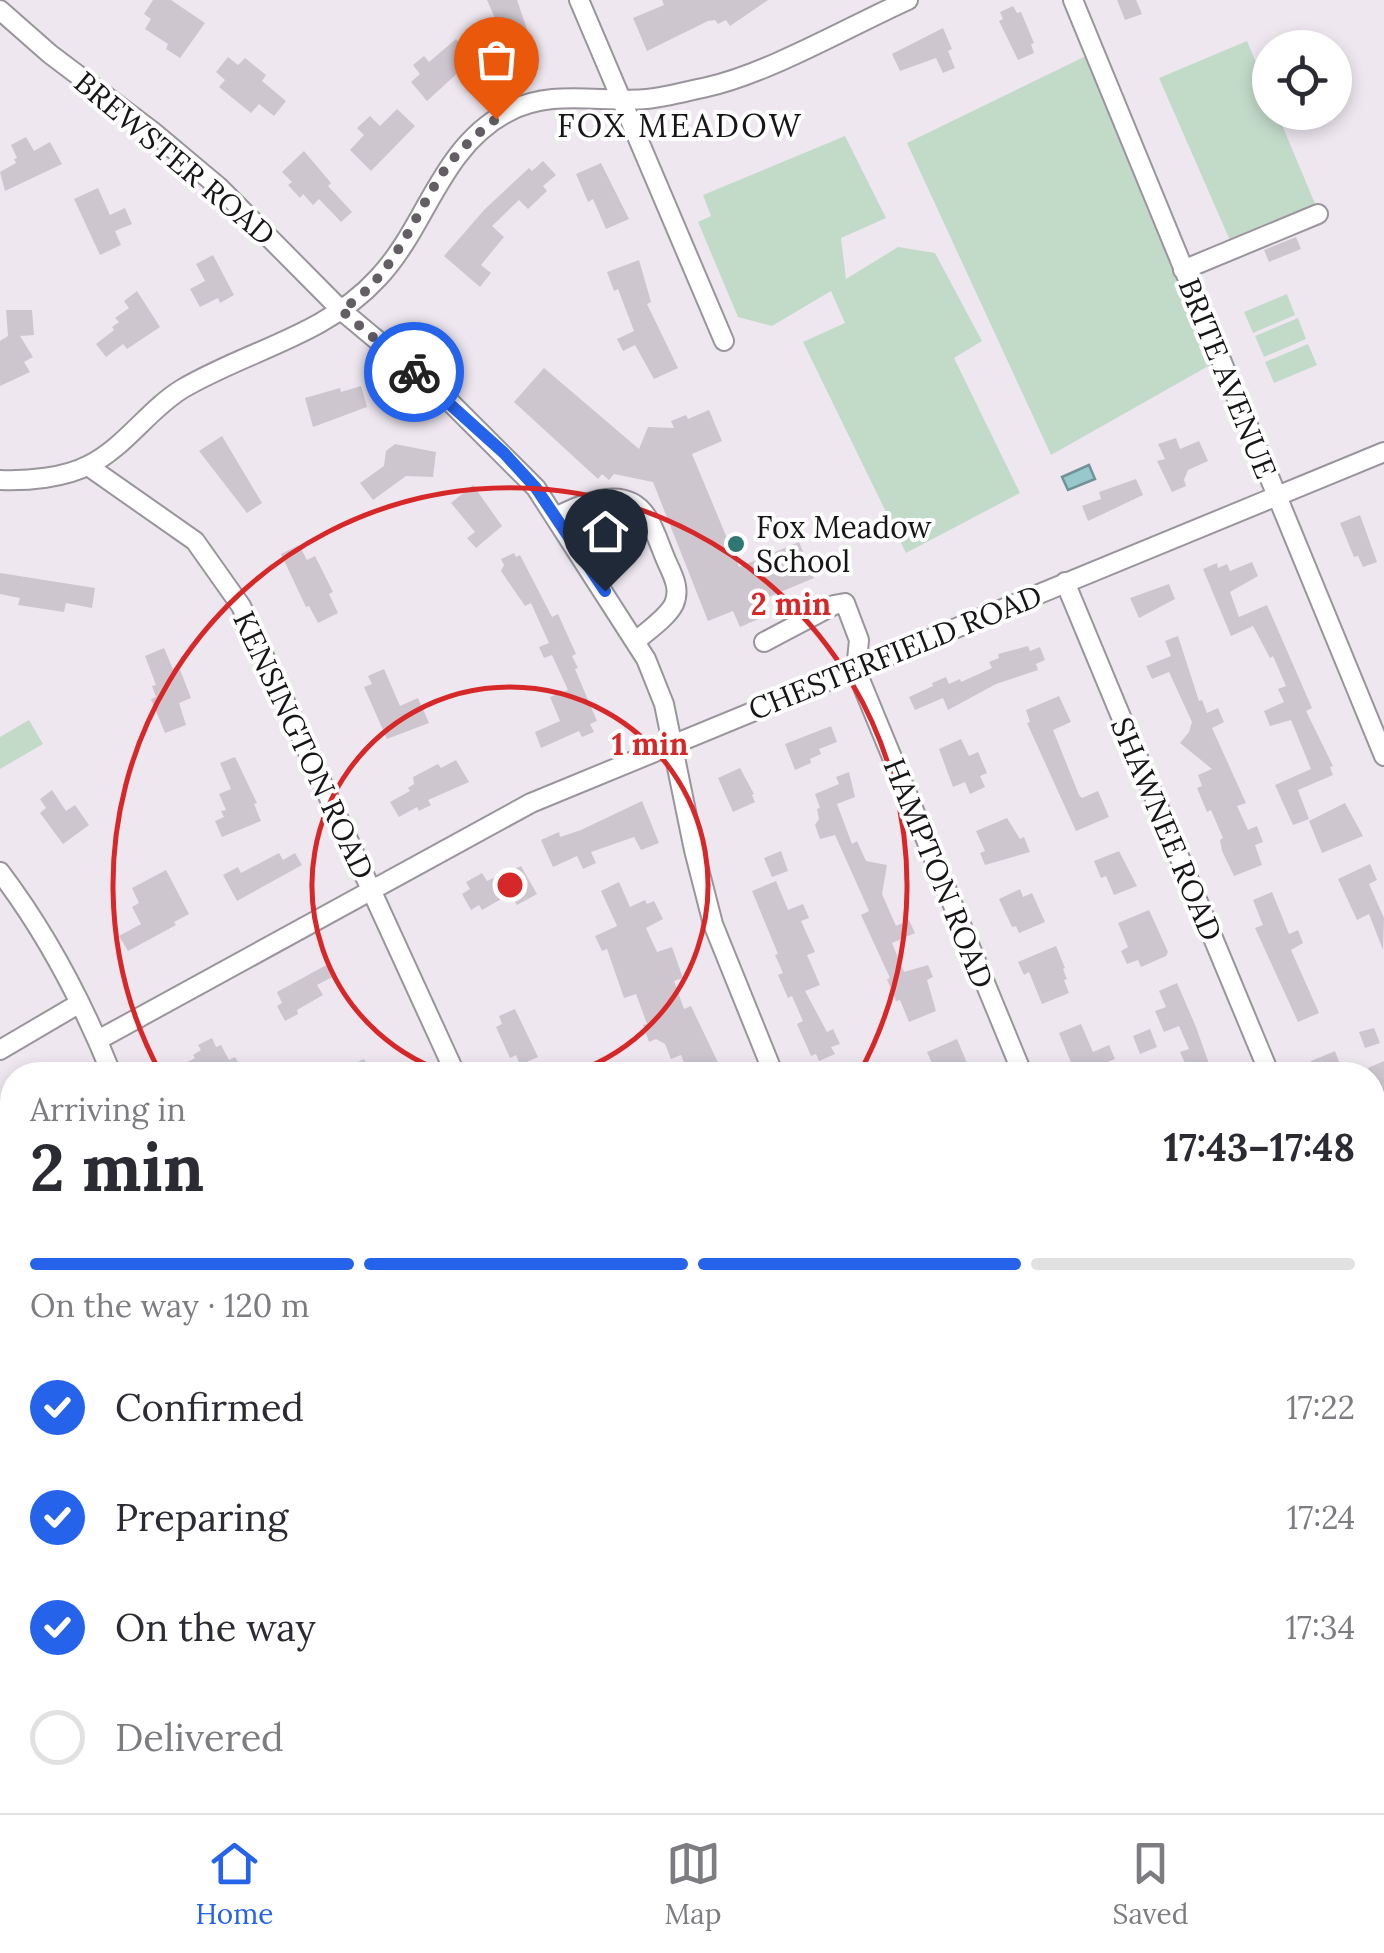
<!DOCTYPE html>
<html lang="en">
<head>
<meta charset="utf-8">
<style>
  body { margin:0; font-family:Lora,serif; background:#f2f2f3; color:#2b2b33; height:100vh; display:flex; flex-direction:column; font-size:38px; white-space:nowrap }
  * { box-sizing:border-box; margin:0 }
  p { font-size:32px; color:#7c7c81 }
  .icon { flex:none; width:55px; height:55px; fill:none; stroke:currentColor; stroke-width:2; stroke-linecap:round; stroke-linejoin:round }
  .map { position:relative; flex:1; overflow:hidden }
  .panel { position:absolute; left:0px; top:1062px; width:1385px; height:752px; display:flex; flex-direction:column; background:#fff; border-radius:40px 40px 0 0; box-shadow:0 5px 15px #0003 }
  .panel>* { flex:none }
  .fabs { position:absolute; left:1252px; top:30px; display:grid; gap:20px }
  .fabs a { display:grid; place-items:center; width:100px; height:100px; border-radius:50%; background:#fff; box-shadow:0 5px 15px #0003; font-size:50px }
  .pin { position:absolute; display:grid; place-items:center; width:85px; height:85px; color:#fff; margin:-102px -42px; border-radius:50% 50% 50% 0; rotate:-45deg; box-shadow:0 0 10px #0007 }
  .pin .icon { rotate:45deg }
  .courier { position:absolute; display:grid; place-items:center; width:100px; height:100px; margin:-50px; border:8px solid #2563eb; border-radius:50%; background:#fff; color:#222; box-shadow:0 2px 12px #0007 }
  .summary em { font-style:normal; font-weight:700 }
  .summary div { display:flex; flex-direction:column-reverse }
  .summary { display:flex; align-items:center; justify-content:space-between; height:170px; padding:0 30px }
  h1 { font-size:65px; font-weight:700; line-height:75px }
  .bar { display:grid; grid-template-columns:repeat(4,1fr); gap:15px 10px; align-content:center; height:120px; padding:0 30px }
  .bar i { height:12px; border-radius:8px; background:#e1e1e2 }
  .bar .current { background:#2563eb }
  .bar p { grid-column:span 4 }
  ol { padding:0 30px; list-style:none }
  li { display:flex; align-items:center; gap:30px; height:110px }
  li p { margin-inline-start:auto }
  li .icon { padding:10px; border-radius:50%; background:#2563eb; color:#fff; stroke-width:4 }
  li:last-child { color:#7c7c81 }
  li i { width:55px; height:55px; border:5px solid #e1e1e2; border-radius:50% }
  .tab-bar { display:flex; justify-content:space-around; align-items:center; height:140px; border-top:2px solid #e1e1e2; background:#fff; font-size:28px; color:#7c7c81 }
  .tab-bar a { display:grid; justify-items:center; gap:5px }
  .tab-bar .current { color:#2563eb }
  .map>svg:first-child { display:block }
  .green { fill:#c2dbc9 }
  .water { fill:#97c8cc; stroke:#719296; stroke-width:2.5 }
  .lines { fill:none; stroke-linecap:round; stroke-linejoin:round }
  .stream { stroke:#719296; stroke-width:5 }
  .building { fill:#cdc6cf }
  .minor-casing { stroke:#9a949c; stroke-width:22 }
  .major-casing { stroke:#9a949c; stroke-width:28 }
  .minor { stroke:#fff; stroke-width:18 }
  .major { stroke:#fff; stroke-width:22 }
  .done { stroke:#635e64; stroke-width:10; stroke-dasharray:0 18 }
  .route { stroke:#2563eb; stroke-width:12 }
  .ring { fill:none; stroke:#d62828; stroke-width:5 }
  .poi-dot { fill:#2e7773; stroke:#fff; stroke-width:4 }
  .labels { text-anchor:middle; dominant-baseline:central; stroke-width:8; stroke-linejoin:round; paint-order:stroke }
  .street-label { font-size:30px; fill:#181518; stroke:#fff }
  .poi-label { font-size:30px; fill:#181518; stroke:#fff; text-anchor:start }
  .neighbourhood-label { font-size:32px; letter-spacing:2.5px; fill:#181518; stroke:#fff }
  .centre { fill:#d62828; stroke:#fff; stroke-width:5 }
  .ring-label { font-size:30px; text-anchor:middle; font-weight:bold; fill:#d62828; stroke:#fff; stroke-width:8; stroke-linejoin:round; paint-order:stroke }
</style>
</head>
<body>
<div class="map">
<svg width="1384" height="1813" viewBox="0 0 1384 1813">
  <rect width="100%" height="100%" fill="#eee7f0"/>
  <path class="green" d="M1247,41l23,55v16l7,1 39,93 -84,39 -73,-167z
    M1094,52l118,312 -161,91 -144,-312z
    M845,136l41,82 -45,20 5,41 52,-32 37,6 47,88 -28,17 66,135 -114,60 -103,-211 42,-19 -14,-32 -59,35 -34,-9 -40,-95 13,-6 -8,-21z
    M1287,294l8,21 -42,18 -9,-21z
    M1298,318l8,21 -42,18 -9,-21z
    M1308,344l9,21 -43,18 -9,-21z
    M29,720l14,24 -43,25v-32z
    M70,1803h72l8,10h-100z"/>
  <path class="water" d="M1089,465l6,14 -27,11 -6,-13z"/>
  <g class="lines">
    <path class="stream" d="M0,1677l12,24
      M73,1802l7,11"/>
  </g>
  <path class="building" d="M153,0h18l34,23 -25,35 -14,-9 2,-5 -23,-15 6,-10 -7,-5z
    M487,0h30l15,44 -6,2 1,3 -16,6z
    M662,0h106l-38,26 -4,-6 -8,4 -3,-4 -7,1 -61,30 -14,-33 31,-13z
    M1117,0h19l6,14 -17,6z
    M1013,6l4,7 4,-1 13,31 -3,1 3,9 -16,7 -19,-39 4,-2 -3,-7z
    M943,28l9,21 -4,2 7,17 -12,5 -7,-15 -36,13 -8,-17z
    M456,39l17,20 -46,42 -16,-19 9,-8 -7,-9 11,-9 5,6z
    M228,57l10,8 7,-7 21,17 -4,6 24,20 -12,15 -15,-12 -8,9 -32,-26 6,-7 -9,-8z
    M397,109l18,17 -44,45 -21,-21 14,-15 -7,-7 13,-12 10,10z
    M26,137l8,14 16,-9 12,22 -57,27 -5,-19 16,-9 -2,-4 3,-1 -6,-13z
    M304,151l27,32 -3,3 24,26 -11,10 -22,-23 -6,6 -10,-11 -3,4 -12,-13 4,-3 -10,-10z
    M543,161l13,14 -13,11 4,5 -19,18 -9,-9 -27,26 12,11 -23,28 10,8 -11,14 -36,-31 41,-47 44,-41 3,3z
    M601,163l28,56 -23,10 -13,-30 -5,3 -12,-28z
    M98,188l12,27 15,-7 7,16 -17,7 6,14 -21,10 -26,-56z
    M1296,237l5,12 -32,13 -5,-12z
    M213,255l21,40 -14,8 -2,-5 -18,9 -10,-18 15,-8 -9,-17z
    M639,260l12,42 -4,2 31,64 -24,11 -19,-34 -12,6 -6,-12 17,-8 -16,-42 -4,2 -7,-19z
    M137,291l23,36 -33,22 -4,-5 -17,13 -10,-13 18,-14 -2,-3 7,-5 -4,-4 14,-10 -5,-7z
    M6,310h26l2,25 -14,1 13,21 -9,5 6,10 -30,14v-45l8,-5z
    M544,368l95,81 9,-22 26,1 -3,-7 15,-6 2,4 21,-9 13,31 -30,13 47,113 60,-25 15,36 -55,23 6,15 -25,11 -7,-16 -25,10 -55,-139 -39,-8 -5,6 -7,-6 -4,5 -84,-77z
    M361,386l6,21 -54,20 -8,-29 35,-10 1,4z
    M222,436l40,67 -15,10 -48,-62z
    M1176,438l4,11 19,-8 9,20 -20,9 -4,10 2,6 -14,6 -15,-31 8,-2 -7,-15z
    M395,444l41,8 -3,25 -27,-1 -33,24 -13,-17 24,-17 2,-15z
    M1136,479l7,16 -55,26 -6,-15 19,-7 -2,-7z
    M473,485l29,41 -26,22 -9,-10 8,-6 -24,-29z
    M1360,515l17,47 -14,5 -5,-11 -4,1 -14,-34z
    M299,545l8,15 8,-4 18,36 -4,2 9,19 -20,10 -9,-17 -3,1 -25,-53z
    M514,553l2,4 4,-2 32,62 6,-3 18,40 -4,2 6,12 -3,1 22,52 -7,3 4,8 -12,5 -3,-6 -38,17 -6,-16 25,-11 -10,-24 18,-7 -16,-35 -8,3 -5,-11 10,-4 -18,-40 -6,3 -24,-35 3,-6 -3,-6z
    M1252,562l6,14 -28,16 9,25 28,-12 45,103 -6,3 27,55 -3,1 3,8 -35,15 11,29 -16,6 -18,-40 36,-16 -20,-49 -21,6 -6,-15 20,-9 -6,-13 8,-3 -13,-30 -3,2 -17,-32 -22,10 -28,-67 14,-6 1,5 9,-4 3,7z
    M0,573l95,15 -3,20 -26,-5 -2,9 -46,-7 2,-7 -20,-4z
    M1169,584l6,15 -36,19 -9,-20z
    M1178,636l21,65 3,-1 5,13 11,-5 6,14 -12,6 34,75 -9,3 11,24 9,-4 6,16 -8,3 7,20 -28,11 -12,-25 -2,-11 3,-2 -12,-28 -4,2 -10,-24 5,-2 -4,-11 14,-6 -32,-26 9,-11 3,-10 -23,-50 -17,7 -6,-13 25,-10 -6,-15z
    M1028,646l2,5 10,-4 5,13 -9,4 2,6 -42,14 -48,26 -5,-12 -28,12 -6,-13 24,-11 -1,-3 14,-6 3,7 11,-5 1,3 31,-14 -3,-6 10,-4 -1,-4z
    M164,648l9,21 6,-2 12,31 -12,5 7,22 -21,8 -14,-34 5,-2 -4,-11 4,-1 -11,-29z
    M384,669l16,37 18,-8 11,25 -42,16 -23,-52 8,-3 -4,-8z
    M1059,696l12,26 -18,8 26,65 3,3 16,-7 11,26 -33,14 -49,-108 3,-1 -4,-12z
    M831,726l6,16 -18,7 2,5 -11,5 1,4 -16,7 -10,-26z
    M961,739l8,17 9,-4 9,21 -7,3 5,11 -15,7 -5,-12 -12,5 -14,-38z
    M235,757l22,46 -3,1 7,17 -39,16 -7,-16 9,-4 -3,-6 5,-1 -7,-16 12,-5 -11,-26z
    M456,760l13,22 -41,18 3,5 -12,6 -2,-4 -18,10 -9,-15 20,-11 -2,-3 6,-4 -1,-7 25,-13 3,4z
    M740,768l14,26 -2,1 3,7 -22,10 -15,-34z
    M849,772l6,25 -18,7 15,40 5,-3 9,20 21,4 -5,29 14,32 13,-6 6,13 -23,10 12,29 24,-7 5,12 -6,3 9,31 -27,11 -9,-22 -4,1 -9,-22 3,-1 -29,-63 8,-4 -34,-76 -15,4 -5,-14 4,-6 -2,-10 3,-1 -5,-14 24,-10 -3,-7z
    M52,790l14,21 9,-6 14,20 -26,19 -23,-31 6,-5 -6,-9z
    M642,801l17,42 -18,7 -7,-13 -43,15 5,11 -13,6 -6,-13 -24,11 -12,-27 18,-8 1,5 21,-7z
    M1345,803l18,33 -41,17 -13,-32z
    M1007,818l13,21 4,-2 6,15 -45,13 -5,-12 5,-2 -9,-20z
    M781,851l7,20 -16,6 -8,-19z
    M1119,851l18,35 -23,9 -8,-19 -5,2 -7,-17z
    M279,853l4,7 12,-7 7,12 -65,36 -14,-26 15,-8 3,6z
    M1370,864l7,16 -8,4 15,34 -1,32 -14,-36 -12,6 -19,-41z
    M521,866l16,28 -20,11 -7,-11 -28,16 -3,-5 -8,5 -9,-16 8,-5 -4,-7 16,-9 5,8z
    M166,870l23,44 -15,8 2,3 -48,26 -9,-15 22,-12 -9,-17 7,-4 -7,-15z
    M776,881l12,29 15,-6 6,14 -8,3 14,31 -8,3 13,30 -15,6 22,41 6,-3 7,15 -9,3 4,7 -16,7 -3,-7 -5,2 -14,-32 6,-3 -11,-25 -4,2 -10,-23 5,-2 -8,-18 3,-1 -26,-63z
    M619,882l11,25 15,-7 2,4 7,-3 9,18 -17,9 11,24 15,-5 11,31 -9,3 10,28 7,-3 33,69h-35l-8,-20 -10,4 -6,-15 -9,-5 -7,3 -6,-17 4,-1 -11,-30 -12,4 -17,-49 -5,2 -7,-15 22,-10 -16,-35z
    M1020,889l3,8 9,-4 13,29 -26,11 -3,-7 -4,1 -13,-28z
    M1272,892l17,42 9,-4 5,13 -12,7 28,63 -21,9 -43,-94 8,-3 -10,-25z
    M1149,910l19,42 -2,4 -25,11 -3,-7 -11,4 -6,-13 7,-4 -10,-24z
    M1056,946l9,22 -2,1 4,10 -3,1 5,13 -27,11 -13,-32 -5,3 -6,-13z
    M330,963l6,12 -19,10 6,10 -26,15 1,4 -13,7 -8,-15 5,-3 -5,-11z
    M1177,983l19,44 17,48h-23l-10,-23 9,-3 -10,-23 -15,6 -9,-21 11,-4 -7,-16z
    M515,1009l23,48 -18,8 -4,-10 -6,3 -14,-31 6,-3 -3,-8z
    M1081,1024l12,28 16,-7 6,14 -39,16 -17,-42z
    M1374,1028l6,15 -15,5 -6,-16z
    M1150,1029l7,18 -17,7 -7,-18z
    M212,1038l4,9 5,-2 8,15 6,-3 10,18h-29l-2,-5 -9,5h-21l-4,-9 15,-8 -2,-3 8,-5 -3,-5z
    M957,1039l13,31 -10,5h-23l-10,-23z
    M1335,1051l9,24h-28l-5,-14z
    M364,1059l7,16h-41z
    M1384,1061v42l-16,-35z"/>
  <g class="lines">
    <g class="minor-casing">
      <path id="minor" d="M579,0l145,341
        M1073,0l311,756
        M0,10l50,44 102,77 68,57 121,122 102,85 93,93 110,171 18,45 30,146 19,74 61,151
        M1183,270l135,-56
        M88,466l107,75 46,65 215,469
        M0,480c28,1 64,-2 89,-15 36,-18 59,-55 93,-76 66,-39 143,-53 196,-111 49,-52 61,-128 128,-165 44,-25 94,-10 141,-14 20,-2 41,-8 60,-12 62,-14 141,-60 201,-87
        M555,517c28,-13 70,-34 92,0 8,12 13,29 19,43 6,14 15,28 8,44 -7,14 -27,27 -39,38
        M1065,582l205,493
        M764,642l70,-37 11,-2 14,37 -3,30 167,405
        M0,872c47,62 83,131 112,203
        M98,1040l433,-237 853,-351
        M0,1050l80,-47
        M1372,1151l12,-5
        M1372,1641l12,-5
        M1372,1794l12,12
        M380,1802l3,11
        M890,1802l8,11
        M1130,1802l9,11"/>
    </g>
    <g class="major-casing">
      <path id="major" d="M1372,1517l12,-4
        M0,1583l12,17
        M163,1802l8,11
        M622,1813l30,-11"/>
    </g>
    <use href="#minor" class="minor"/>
    <use href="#major" class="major"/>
  </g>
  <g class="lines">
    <path class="done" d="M414,372l-73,-62c54,-33 71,-93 105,-142 14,-19 31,-34 50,-49"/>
    <path class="route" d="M414,372l90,81 32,35 69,103"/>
  </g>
  <g class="ring">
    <path d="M454 1075A198 198 0 1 1 566 1075"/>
    <path d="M161 1074A397 397 0 1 1 859 1074"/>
  </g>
  <circle class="poi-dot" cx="736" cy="544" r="10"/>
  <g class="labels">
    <g class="street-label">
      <text transform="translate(175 158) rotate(40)">BREWSTER ROAD</text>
      <text transform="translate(1228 378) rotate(68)">BRITE AVENUE</text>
      <text transform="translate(895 652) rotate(-22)">CHESTERFIELD ROAD</text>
      <text transform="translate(304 745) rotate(65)">KENSINGTON ROAD</text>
      <text transform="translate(1167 829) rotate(67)">SHAWNEE ROAD</text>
      <text transform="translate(939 873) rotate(68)">HAMPTON ROAD</text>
    </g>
    <g class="poi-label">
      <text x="756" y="527">Fox Meadow<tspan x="756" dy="34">School</tspan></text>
    </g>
    <g class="neighbourhood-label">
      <text x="680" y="125">FOX MEADOW</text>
    </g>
  </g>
  <circle cx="510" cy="885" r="15" class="centre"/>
  <g class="ring-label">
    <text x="791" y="615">2 min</text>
    <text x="650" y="755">1 min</text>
  </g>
</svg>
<div class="fabs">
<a><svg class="icon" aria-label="locate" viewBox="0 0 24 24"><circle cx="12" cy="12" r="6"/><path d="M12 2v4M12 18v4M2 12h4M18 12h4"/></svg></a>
</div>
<div class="pin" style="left:496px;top:119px;background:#ea580c"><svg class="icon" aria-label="bag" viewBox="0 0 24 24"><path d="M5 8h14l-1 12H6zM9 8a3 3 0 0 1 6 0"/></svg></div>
<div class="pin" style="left:605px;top:591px;background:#1f2937"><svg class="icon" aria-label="home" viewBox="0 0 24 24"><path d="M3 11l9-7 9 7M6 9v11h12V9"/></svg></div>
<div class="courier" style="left:414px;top:372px"><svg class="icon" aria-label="bike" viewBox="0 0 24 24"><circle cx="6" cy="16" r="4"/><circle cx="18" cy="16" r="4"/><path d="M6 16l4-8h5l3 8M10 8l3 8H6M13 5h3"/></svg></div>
<section class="panel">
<div class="summary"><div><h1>2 min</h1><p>Arriving in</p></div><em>17:43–17:48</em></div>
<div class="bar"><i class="current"></i><i class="current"></i><i class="current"></i><i></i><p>On the way · 120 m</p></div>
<ol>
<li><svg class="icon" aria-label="check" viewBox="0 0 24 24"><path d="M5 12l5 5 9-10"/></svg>Confirmed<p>17:22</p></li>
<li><svg class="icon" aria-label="check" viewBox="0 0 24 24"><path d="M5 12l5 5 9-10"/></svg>Preparing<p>17:24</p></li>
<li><svg class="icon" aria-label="check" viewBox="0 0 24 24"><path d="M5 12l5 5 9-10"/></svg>On the way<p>17:34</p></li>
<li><i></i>Delivered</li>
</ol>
</section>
</div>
<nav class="tab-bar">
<a class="current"><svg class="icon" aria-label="home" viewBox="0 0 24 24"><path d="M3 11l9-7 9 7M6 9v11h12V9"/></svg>Home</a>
<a><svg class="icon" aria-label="map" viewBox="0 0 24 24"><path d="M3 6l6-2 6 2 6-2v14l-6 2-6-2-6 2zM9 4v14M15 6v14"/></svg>Map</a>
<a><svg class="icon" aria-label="saved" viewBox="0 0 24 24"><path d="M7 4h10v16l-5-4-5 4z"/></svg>Saved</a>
</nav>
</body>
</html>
